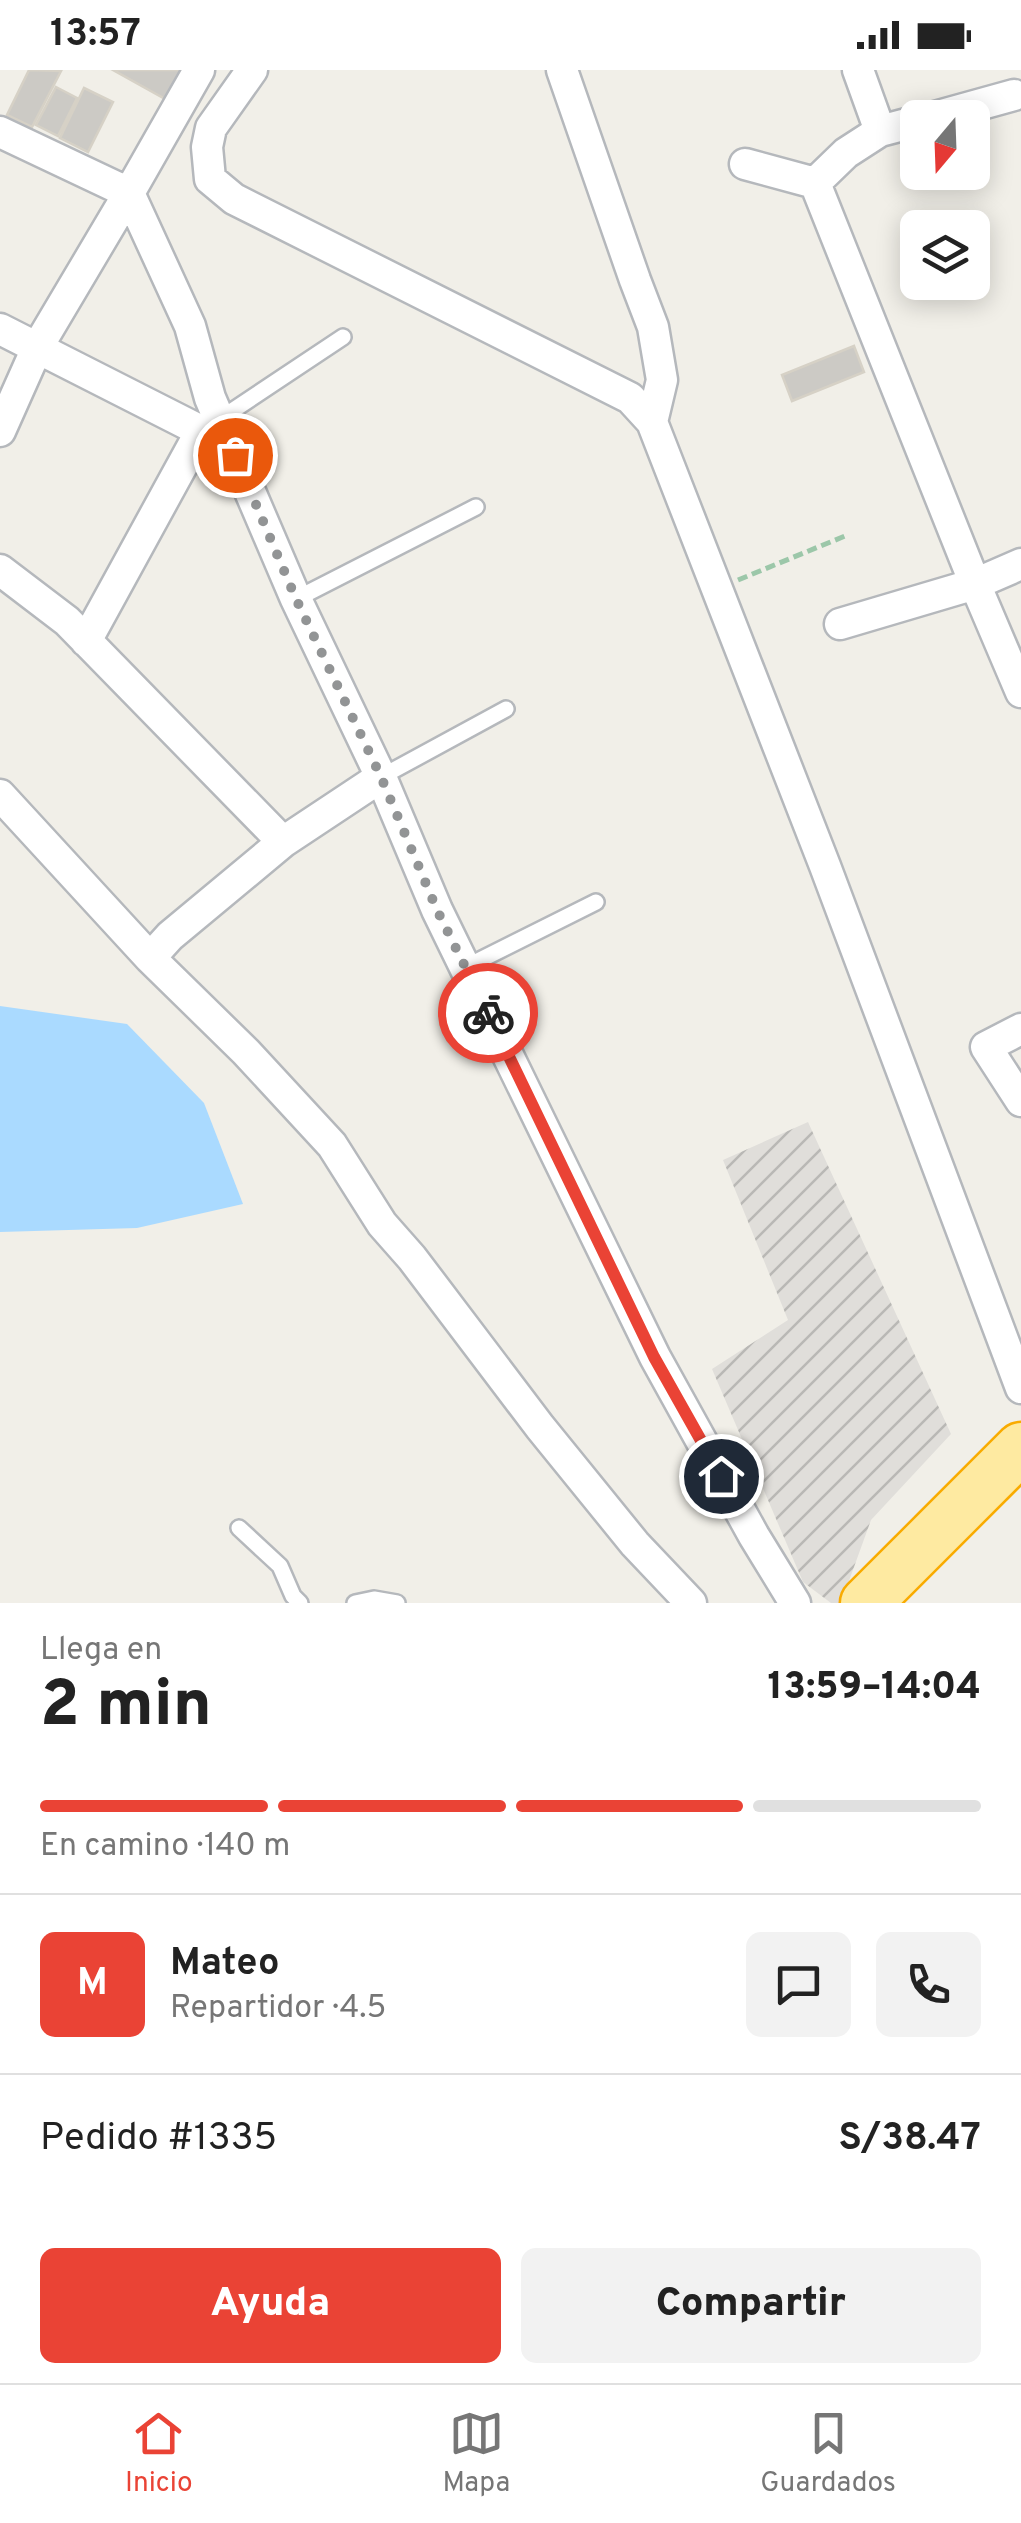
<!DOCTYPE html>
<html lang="es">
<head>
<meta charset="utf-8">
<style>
  body { margin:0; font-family:Overpass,sans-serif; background:#f2f2f2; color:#222; height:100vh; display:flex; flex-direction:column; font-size:38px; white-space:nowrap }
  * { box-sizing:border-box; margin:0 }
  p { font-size:32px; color:#767676 }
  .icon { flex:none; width:55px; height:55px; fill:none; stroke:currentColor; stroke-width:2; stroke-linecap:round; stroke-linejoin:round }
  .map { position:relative; height:1533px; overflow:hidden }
  .side { display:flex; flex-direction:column; background:#fff; flex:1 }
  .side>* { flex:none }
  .needle { width:65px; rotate:199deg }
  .buttons { position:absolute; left:900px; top:30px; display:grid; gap:20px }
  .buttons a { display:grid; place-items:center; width:90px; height:90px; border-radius:15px; background:#fff; box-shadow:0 5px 25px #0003; font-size:50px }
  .pin { position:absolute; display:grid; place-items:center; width:85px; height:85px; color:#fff; margin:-42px; border:5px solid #fff; border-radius:50%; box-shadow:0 2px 10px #0007 }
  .courier { position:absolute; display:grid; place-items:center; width:100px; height:100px; margin:-50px; border:8px solid #ea4335; border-radius:50%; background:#fff; color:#222; box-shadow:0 2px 12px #0007 }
  .head em { font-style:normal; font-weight:800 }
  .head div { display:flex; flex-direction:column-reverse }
  .head { display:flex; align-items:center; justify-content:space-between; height:170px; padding:0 40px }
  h1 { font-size:65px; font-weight:800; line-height:75px }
  .bar { display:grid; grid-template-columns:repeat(4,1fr); gap:15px 10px; align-content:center; height:120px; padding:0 40px }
  .bar i { height:12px; border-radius:8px; background:#e0e0e0 }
  .bar .selected { background:#ea4335 }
  .bar p { grid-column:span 4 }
  .line { display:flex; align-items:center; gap:25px; padding:0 40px; border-top:2px solid #e0e0e0 }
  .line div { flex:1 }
  .round { display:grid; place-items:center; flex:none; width:105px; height:105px; border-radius:15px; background:#f2f2f2 }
  .action { display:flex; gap:20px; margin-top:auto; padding:20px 40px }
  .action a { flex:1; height:115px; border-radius:15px; background:#ea4335; color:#fff; font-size:40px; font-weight:800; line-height:115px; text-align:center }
  .action a+a { background:#f2f2f2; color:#222 }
  .status { display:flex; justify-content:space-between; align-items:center; height:70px; padding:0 50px; background:#fff; direction:ltr }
  .status svg { height:28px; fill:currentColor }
  .menu { display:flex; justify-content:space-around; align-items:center; height:140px; border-top:2px solid #e0e0e0; background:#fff; font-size:28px; color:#767676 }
  .menu a { display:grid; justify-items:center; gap:5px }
  .menu .selected { color:#ea4335 }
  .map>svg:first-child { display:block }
  .industrial { fill:url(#industrial-furrows) }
  .water { fill:#aadaff }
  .building { fill:#cccac5; stroke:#d6d1c6; stroke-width:2.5 }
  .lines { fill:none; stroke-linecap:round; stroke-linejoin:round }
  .service-casing { stroke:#b5b8bc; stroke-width:20 }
  .minor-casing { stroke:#b5b8bc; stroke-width:35 }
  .trunk-casing { stroke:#f9ab00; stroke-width:55 }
  .path { stroke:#9cc7a9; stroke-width:5; stroke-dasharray:10 5; stroke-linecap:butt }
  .service { stroke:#fff; stroke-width:15 }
  .minor { stroke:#fff; stroke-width:30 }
  .trunk { stroke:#feeaa1; stroke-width:50 }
  .done { stroke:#929495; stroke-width:10; stroke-dasharray:0 18 }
  .route { stroke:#ea4335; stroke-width:12 }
</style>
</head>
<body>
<div class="status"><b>13:57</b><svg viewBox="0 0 49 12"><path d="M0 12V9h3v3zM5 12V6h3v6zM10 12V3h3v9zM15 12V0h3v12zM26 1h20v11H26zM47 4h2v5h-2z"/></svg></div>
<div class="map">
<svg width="1021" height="1533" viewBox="0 0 1021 1533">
  <defs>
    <pattern id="industrial-furrows" width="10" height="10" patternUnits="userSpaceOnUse" patternTransform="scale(2.5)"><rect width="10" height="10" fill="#e0deda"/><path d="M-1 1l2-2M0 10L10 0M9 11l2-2" fill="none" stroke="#b9b8b5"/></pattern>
  </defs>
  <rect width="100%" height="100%" fill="#f1efe8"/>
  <path class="industrial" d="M808,1052l143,312 -80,86 -30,83h-10l-28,-21 -91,-213 76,-49 -65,-160z"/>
  <path class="water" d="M0,936l127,18 77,79 39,101 -106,24 -137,4z"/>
  <path class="building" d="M29,0l32,1 -29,56 -25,-12z
    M113,0h71l-17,30z
    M56,17l21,11 -19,38 -22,-11z
    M84,18l29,14 -25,50 -28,-14z
    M854,276l10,26 -72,29 -10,-26z"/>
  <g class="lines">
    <g class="service-casing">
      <path id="service" d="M220,349l123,-82
        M296,529l180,-92
        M381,707l125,-68
        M466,897l130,-65
        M239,1458l41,38 13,30 7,7
        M355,1533l19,-4 23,4"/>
    </g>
    <g class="minor-casing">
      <path id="minor" d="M199,0l-70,123 61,133 20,72 86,201 85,178 56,133 218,447 99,179 41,67
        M252,0l-41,58 -4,19 3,32 24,20 396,199 22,24 173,444 196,522
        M562,0l73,210 18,47 9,53 -10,42
        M858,0l22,61
        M931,48l83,-23
        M0,62l129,61 -92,155 -37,83
        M745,94l70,19 31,-30 34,-22 38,-10
        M815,113l160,401 46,108
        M0,259l201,102
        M0,500l67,51 216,221
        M840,554l135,-40 46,-20
        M86,571l115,-210 19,-12
        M0,725l150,163 96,94 86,93 50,79 30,34 128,169 95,117 56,59
        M150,888l20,-22 113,-94 98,-65
        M1021,959l-35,18 35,54"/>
    </g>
    <g class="trunk-casing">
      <path id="trunk" d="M866,1533l155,-155"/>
    </g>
    <path class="path" d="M738,510l107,-44"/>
    <use href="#service" class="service"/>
    <use href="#minor" class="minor"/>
    <use href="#trunk" class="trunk"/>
  </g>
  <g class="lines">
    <path class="done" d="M235,385l61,144 85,178 56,133 51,103"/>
    <path class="route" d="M488,943l166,344 67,119"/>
  </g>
</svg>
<div class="buttons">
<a><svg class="needle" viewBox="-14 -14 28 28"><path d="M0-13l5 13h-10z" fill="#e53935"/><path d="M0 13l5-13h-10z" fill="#767676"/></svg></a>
<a><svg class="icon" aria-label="layers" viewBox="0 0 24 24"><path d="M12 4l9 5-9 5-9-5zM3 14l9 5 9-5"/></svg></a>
</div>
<div class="pin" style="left:235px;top:385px;background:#ea580c"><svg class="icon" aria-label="bag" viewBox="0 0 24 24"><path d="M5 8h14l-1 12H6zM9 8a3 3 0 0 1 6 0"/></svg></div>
<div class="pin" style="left:721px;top:1406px;background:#1f2937"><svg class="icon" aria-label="home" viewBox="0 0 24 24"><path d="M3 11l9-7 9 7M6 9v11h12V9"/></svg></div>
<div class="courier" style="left:488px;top:943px"><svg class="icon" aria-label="bike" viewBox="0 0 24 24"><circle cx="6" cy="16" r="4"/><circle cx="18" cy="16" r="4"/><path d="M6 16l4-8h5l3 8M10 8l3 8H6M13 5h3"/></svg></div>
</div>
<section class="side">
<div class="head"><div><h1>2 min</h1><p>Llega en</p></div><em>13:59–14:04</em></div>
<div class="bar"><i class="selected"></i><i class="selected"></i><i class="selected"></i><i></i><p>En camino · 140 m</p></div>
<div class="line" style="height:180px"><b class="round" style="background:#ea4335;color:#fff">M</b><div><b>Mateo</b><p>Repartidor · 4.5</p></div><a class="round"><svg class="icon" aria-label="chat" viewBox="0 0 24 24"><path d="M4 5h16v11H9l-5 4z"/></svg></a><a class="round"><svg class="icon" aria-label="phone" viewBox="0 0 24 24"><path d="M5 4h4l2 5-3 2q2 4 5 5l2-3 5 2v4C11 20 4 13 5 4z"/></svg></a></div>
<div class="line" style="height:130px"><div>Pedido #1335</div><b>S/38.47</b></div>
<div class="action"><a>Ayuda</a><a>Compartir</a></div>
</section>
<nav class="menu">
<a class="selected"><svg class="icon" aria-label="home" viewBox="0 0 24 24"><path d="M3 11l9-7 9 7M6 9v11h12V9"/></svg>Inicio</a>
<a><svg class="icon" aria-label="map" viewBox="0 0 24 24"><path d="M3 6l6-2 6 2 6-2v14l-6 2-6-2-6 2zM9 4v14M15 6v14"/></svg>Mapa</a>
<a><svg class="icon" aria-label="saved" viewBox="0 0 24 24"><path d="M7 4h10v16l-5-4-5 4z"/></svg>Guardados</a>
</nav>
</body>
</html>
